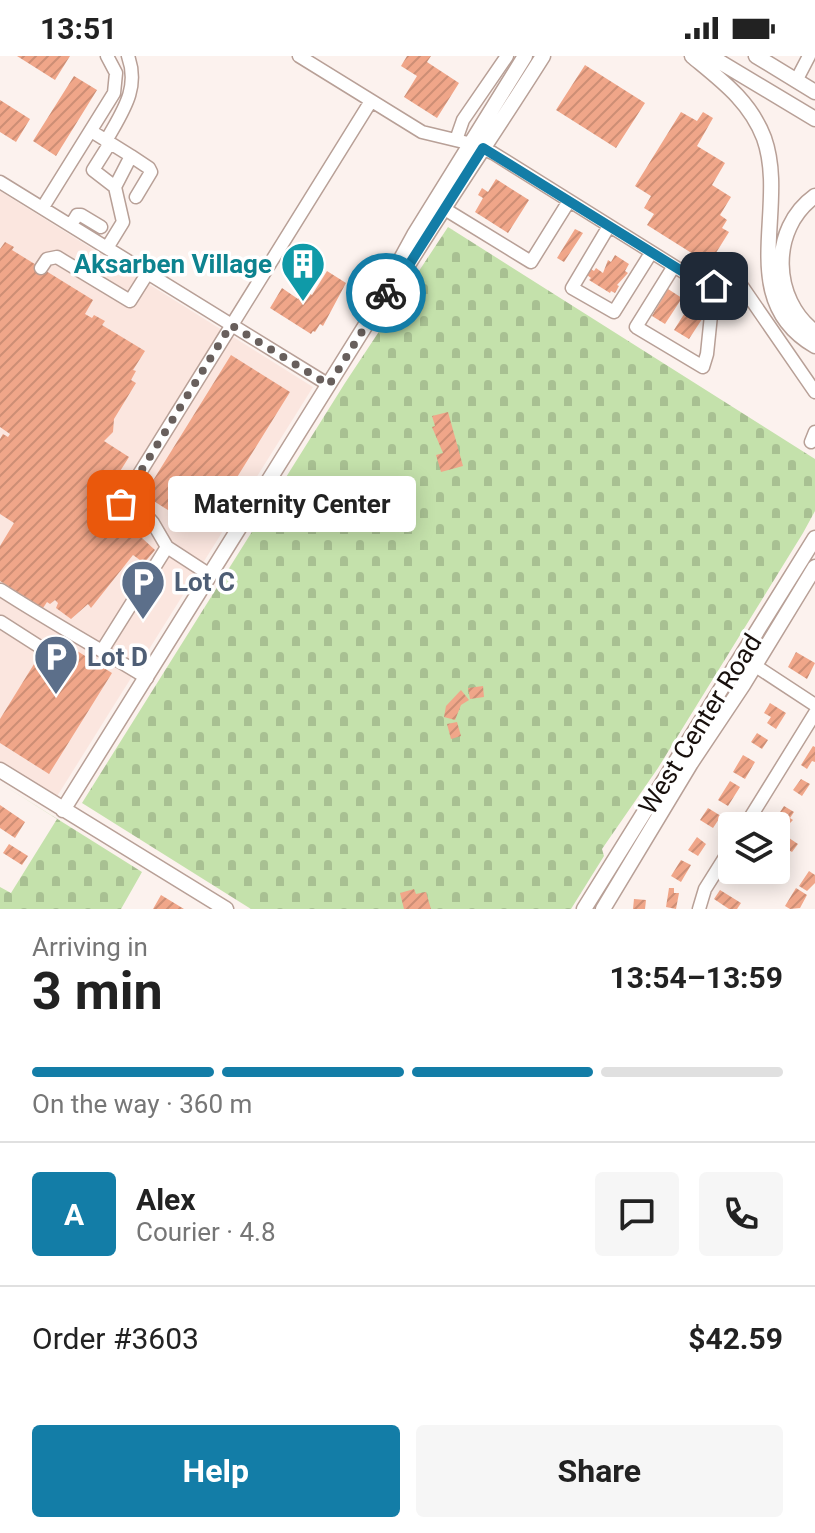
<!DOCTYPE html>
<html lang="en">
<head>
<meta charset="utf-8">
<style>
  body { margin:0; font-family:Roboto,sans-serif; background:#f6f6f6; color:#222; height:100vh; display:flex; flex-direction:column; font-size:30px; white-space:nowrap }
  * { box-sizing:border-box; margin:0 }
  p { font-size:26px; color:#767676 }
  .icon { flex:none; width:44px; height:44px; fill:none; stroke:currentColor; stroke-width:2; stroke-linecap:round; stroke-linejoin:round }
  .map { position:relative; height:853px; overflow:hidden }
  .side { display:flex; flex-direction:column; background:#fff; flex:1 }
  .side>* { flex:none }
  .buttons { position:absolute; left:718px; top:756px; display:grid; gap:16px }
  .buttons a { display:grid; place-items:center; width:72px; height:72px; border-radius:8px; background:#fff; box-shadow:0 4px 20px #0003; font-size:40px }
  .pin { position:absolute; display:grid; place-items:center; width:68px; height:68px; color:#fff; margin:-34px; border-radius:16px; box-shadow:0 4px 12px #0006 }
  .courier { position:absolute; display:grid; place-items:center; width:80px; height:80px; margin:-40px; border:6px solid #137da7; border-radius:50%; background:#fff; color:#222; box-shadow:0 2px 10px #0007 }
  .bubble { position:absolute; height:56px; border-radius:8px; background:#fff; box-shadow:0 4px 20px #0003; font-size:26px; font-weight:700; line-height:56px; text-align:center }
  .headline em { font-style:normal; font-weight:700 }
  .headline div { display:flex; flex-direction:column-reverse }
  .headline { display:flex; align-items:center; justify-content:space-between; height:136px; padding:0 32px }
  h1 { font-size:52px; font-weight:700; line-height:60px }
  .bar { display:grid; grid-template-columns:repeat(4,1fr); gap:12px 8px; align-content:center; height:96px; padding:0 32px }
  .bar i { height:10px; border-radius:6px; background:#e0e0e0 }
  .bar .on { background:#137da7 }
  .bar p { grid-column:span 4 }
  .line { display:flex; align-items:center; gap:20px; padding:0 32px; border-top:2px solid #e0e0e0 }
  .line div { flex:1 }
  .round { display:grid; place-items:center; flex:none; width:84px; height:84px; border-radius:8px; background:#f6f6f6 }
  .primary-button { display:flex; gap:16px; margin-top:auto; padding:16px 32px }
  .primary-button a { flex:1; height:92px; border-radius:8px; background:#137da7; color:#fff; font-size:32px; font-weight:700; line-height:92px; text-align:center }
  .primary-button a+a { background:#f6f6f6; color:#222 }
  .status { display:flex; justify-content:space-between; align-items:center; height:56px; padding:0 40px; background:#fff; direction:ltr }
  .status svg { height:22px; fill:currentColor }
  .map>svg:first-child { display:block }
  .built { fill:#fbe6df }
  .cemetery { fill:url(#cemetery-stones) }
  .building { fill:url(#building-hatch) }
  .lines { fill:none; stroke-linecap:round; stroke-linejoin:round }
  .minor-casing { stroke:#b8a097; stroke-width:15 }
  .major-casing { stroke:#b8a097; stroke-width:17 }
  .minor { stroke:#fff; stroke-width:12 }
  .major { stroke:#fff; stroke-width:14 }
  .done { stroke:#685f5c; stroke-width:8; stroke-dasharray:0 14.4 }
  .route { stroke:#137da7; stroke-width:10 }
  .labels { text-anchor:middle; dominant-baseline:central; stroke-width:7; stroke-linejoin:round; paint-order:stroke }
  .culture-label { font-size:26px; font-weight:bold; fill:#0d838f; stroke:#fff; text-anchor:end }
  .service-label { font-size:26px; font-weight:bold; fill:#4e5e75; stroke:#fff; text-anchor:start }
  .street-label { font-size:26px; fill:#18100d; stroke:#fff }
</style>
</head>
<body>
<div class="status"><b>13:51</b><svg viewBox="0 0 49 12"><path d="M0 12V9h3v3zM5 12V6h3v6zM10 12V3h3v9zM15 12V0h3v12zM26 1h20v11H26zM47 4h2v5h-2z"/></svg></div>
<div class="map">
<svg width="815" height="853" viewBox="0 0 815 853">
  <defs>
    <pattern id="cemetery-stones" width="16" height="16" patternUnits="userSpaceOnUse" patternTransform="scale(2)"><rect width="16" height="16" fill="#c4e1ab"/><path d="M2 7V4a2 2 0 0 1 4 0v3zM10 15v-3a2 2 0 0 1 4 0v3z" fill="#a8c092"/></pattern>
    <pattern id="building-hatch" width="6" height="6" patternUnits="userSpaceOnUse" patternTransform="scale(2)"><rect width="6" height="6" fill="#f0a689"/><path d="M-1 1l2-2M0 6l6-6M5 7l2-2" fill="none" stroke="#cd8e75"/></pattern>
  </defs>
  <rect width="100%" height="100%" fill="#fcf2ee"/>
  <path class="built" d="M0,135l313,196 -257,411 -56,-36z"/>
  <path class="cemetery" d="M448,171l367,232v52l-12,22 -145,235 -56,81 2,7 -33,53h-320l-169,-106 263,-420z
    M0,727l142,89 -21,37h-121v-22l11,6 46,-74z"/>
  <path class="building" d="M17,0h53l-15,24z
    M407,0h24l-4,6 32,21 -22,35 -33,-21 13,-21 -16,-10z
    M585,9l60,38 -29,45 -60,-38z
    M74,20l23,14 -41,66 -23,-15z
    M0,44l30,19 -14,23 -16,-10z
    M681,56l16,9 6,-9 10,6 -16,28 28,17 -13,22 19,12 -11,18 7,5 -5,8 7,4 -20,32 -62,-39 7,-11 -10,-6 7,-12 -16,-10z
    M496,123l33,21 -21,33 -33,-21 8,-14 -5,-3 4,-7 6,4z
    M575,173l8,4 -19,29 -7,-4z
    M5,186l9,5 -2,3 81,50 -8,14 7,4 2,-3 11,6 -3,4 43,26 -12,19 3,1 -5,9 5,3 -22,36 -1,13 -9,9 25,16 -22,35 6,4 1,-3 8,1 2,23 -5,2 5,8 5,-1 26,24 -11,13 -11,-8 -42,53 -3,-4 -17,15 -15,-11 2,-5 -3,-3 -5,4 -3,-2 -4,6 -43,-27v-35l14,-23 -14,-9v-75l3,-5 5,3 2,-3 -10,-7v-178z
    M615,199l14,9 -4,7 3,2 -11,12 2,1 -4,7 -4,-2 -1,2 -21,-13 2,-2 -4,-3 4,-6 3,2 2,-3 7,5 5,-13 3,2z
    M327,215l19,12 -23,43 -3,-2 -5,8 -2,-1 -2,3 -41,-26 12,-20 16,11 6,-9 8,5z
    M668,233l14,9 -17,26 -13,-8z
    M691,247l15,10 -17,26 -15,-9z
    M231,299l59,37 -87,140 -59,-37z
    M448,356l15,54 -22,6 -5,-17 7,-2 -11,-26 3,-1 -3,-10z
    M52,579l60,38 -63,101 -49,-31v-24z
    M796,596l19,11 -8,16 -19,-12z
    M483,630l1,11 -14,2 -2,-11z
    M461,634l8,10 -8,5 -6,15 -11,-3 2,-11z
    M770,647l16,10 -10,16 -9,-6 4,-6 -7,-4z
    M457,666l4,14 -10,3 -4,-15z
    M757,677l11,7 -6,9 -11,-7z
    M813,690l2,1v15l-3,-1 -5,8 -6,-4z
    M743,699l12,7 -10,17 -12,-7z
    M801,723l9,5 -8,12 -9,-6z
    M730,725l10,6 -12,19 -10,-6z
    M0,749l25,17 -10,16 -15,-10z
    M784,750l10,6 -4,6 3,2 -10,10 -10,-7z
    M708,752l13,8 -8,12 -13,-8z
    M697,781l9,7 -8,12 -10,-6z
    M789,782l9,6 -6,8 -9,-5z
    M9,788l19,12 -6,9 -19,-12z
    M681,804l10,5 -10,17 -10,-6z
    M744,814h20l-4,6 -4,-2 -5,6 -9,-6z
    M809,815l6,4v8l-8,8 -8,-5z
    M669,832h5v5h5l-3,16 -10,-2z
    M796,832l11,7 -7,13 -10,1 -5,-3z
    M414,833l2,5 10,-2 5,17h-27l-4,-16z
    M720,834l21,13 -4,6h-8l-15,-10z
    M161,839l23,14h-31z
    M634,843l12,1 -1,9h-12z"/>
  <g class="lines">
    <g class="minor-casing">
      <path id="minor" d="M299,0l123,76 50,12 21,9 200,125c15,8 30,12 44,1l78,113
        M796,25l13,-25
        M91,75l40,25 -16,31 8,35 -16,26
        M456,84l7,-20 44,-64
        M106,85c16,-29 34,-52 22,-85
        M110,87l-17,27 22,17
        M131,100l18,12 2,4 -15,25
        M0,126l329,203
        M43,151l71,-114 2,-20 -9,-17
        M443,152l88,54 38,-61
        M71,169l6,-10h4l20,12
        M609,170l-37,62 42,24 37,-59
        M674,210l-38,61 67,40 4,-13 7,-68
        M41,212l6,-9 10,-2 73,44 17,-27
        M811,386l4,-10
        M131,438l-8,4 -2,6 5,10 10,2 6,-5
        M210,519l-43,-28 -14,-24 -18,-21 -4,-8 2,-10 238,-383
        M1,534c48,31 97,58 146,88
        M1,566l39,25
        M103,593l64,-102
        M742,601l73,48
        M745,770l70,-113
        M699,853l6,-20 27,-43"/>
    </g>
    <g class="major-casing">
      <path id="major" d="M692,0c29,24 58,45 72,82 25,70 -30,161 51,208
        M710,0l105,63
        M756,0l59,36
        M815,140c-46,33 -43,104 0,136
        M408,209c44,-71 91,-139 135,-209
        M0,714l226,139
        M63,754l329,-527 4,-15 18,-33 111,-179
        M584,853l231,-371
        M603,853l88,-146 52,-78 72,-118"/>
    </g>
    <use href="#minor" class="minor"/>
    <use href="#major" class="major"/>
  </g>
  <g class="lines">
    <path class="done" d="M121,448l2,-6 8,-4 2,-10 98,-159 98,60 57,-92"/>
    <path class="route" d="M386,237l21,-25 76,-120 210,130 21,8"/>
  </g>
  <defs>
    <g id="building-pin" transform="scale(2.3)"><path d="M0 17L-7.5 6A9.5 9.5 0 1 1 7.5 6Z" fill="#0f9aa8" stroke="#fff"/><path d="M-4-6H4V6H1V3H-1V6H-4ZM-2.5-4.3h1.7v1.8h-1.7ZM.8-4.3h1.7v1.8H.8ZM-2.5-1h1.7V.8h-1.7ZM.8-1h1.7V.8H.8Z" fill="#fff"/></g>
    <g id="parking-pin" transform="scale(2.3)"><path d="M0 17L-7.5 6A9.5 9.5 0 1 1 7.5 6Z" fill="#5c6f8a" stroke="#fff"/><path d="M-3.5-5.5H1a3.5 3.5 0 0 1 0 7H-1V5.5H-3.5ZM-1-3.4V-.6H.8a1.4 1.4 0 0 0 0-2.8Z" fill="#fff"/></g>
  </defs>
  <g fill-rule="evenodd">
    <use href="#building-pin" x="303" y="208"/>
    <use href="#parking-pin" x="143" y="526"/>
    <use href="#parking-pin" x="56" y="601"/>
  </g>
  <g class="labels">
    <g class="culture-label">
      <text x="272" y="208">Aksarben Village</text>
    </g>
    <g class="service-label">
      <text x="174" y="526">Lot C</text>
      <text x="87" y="601">Lot D</text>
    </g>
    <g class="street-label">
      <text transform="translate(700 668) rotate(-58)">West Center Road</text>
    </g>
  </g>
</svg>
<div class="buttons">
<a><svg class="icon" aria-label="layers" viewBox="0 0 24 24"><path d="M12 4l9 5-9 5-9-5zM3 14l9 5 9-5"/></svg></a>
</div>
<div class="pin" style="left:121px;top:448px;background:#ea580c"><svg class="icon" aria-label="bag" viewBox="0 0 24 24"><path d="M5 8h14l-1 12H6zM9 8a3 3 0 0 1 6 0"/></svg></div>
<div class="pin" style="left:714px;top:230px;background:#1f2937"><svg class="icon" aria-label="home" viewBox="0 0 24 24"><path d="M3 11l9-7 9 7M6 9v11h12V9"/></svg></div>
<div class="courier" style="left:386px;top:237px"><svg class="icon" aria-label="bike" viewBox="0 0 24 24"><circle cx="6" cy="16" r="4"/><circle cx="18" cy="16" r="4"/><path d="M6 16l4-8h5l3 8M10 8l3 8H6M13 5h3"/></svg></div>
<div class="bubble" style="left:168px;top:420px;width:248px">Maternity Center</div>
</div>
<section class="side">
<div class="headline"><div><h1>3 min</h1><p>Arriving in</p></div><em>13:54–13:59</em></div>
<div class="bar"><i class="on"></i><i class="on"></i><i class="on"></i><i></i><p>On the way · 360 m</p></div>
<div class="line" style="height:144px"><b class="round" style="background:#137da7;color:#fff">A</b><div><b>Alex</b><p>Courier · 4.8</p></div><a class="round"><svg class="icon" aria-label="chat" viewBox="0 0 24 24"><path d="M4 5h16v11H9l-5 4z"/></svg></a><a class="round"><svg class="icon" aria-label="phone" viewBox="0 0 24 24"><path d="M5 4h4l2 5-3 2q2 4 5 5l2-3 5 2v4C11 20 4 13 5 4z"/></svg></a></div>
<div class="line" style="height:104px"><div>Order #3603</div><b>$42.59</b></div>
<div class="primary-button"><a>Help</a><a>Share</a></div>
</section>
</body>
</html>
